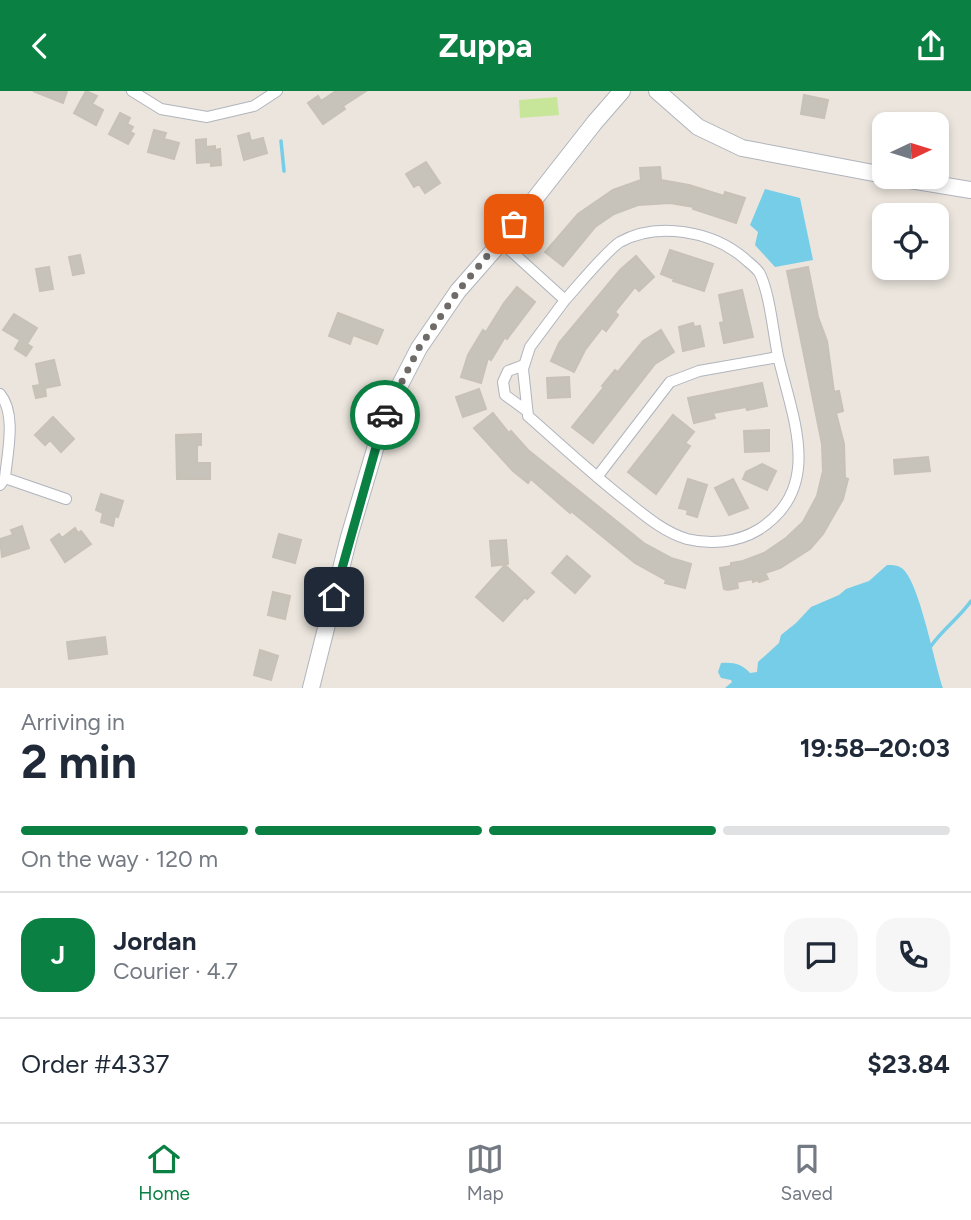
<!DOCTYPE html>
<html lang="en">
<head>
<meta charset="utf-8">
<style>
  body { margin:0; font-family:Figtree,sans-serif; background:#f6f6f7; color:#1f2937; height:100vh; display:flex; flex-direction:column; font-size:26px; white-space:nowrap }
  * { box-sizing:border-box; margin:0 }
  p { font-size:23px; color:#747a83 }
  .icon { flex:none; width:38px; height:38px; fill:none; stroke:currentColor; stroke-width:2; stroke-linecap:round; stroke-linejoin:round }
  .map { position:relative; height:597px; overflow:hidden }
  .side { display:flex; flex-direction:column; background:#fff; flex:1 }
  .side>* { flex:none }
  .needle { width:46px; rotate:86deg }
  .controls { position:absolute; left:872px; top:21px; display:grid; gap:14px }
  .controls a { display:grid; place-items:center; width:77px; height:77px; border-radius:14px; background:#fff; box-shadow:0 4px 10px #0003; font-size:35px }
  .pin { position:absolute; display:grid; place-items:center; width:60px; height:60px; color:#fff; margin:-30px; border-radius:14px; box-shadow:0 4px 10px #0006 }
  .courier { position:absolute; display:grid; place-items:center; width:70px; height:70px; margin:-35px; border:5px solid #0b8043; border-radius:50%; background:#fff; color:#222; box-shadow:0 2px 9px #0007 }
  .overview em { font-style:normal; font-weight:700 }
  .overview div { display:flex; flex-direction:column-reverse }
  .overview { display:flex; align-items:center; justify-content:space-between; height:119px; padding:0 21px }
  h1 { font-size:46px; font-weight:700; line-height:52px }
  .bar { display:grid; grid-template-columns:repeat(4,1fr); gap:10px 7px; align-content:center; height:84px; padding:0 21px }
  .bar i { height:9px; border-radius:5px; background:#e0e1e3 }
  .bar .on { background:#0b8043 }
  .bar p { grid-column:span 4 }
  .line { display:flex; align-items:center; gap:18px; padding:0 21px; border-top:2px solid #e0e1e3 }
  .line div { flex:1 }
  .round { display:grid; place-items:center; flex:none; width:74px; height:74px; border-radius:21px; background:#f6f6f7 }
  header { display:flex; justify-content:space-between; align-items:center; height:91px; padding:0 21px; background:#0b8043; color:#fff; font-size:32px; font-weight:700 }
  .dock { display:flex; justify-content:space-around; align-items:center; height:98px; border-top:2px solid #e0e1e3; background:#fff; font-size:19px; color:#747a83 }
  .dock a { display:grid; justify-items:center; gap:4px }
  .dock .on { color:#0b8043 }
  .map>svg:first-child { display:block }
  .pitch { fill:#c7e699 }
  .water { fill:#75cde8 }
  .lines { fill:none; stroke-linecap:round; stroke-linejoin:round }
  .stream { stroke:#75cde8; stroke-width:3.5 }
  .building { fill:#c7c3bb; stroke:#c7c1b7; stroke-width:2 }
  .street-casing { stroke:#b0b4bd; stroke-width:12 }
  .secondary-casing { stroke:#b0b4bd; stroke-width:18 }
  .street { stroke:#fff; stroke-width:10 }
  .secondary { stroke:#fff; stroke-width:16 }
  .done { stroke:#6e6b69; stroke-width:7; stroke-dasharray:0 12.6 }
  .route { stroke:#0b8043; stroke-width:9 }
</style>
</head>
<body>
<header><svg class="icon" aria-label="back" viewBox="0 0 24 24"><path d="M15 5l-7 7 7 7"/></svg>Zuppa<svg class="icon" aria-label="share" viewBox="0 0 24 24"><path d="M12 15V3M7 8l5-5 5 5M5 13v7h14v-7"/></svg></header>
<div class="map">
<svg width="971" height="597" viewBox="0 0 971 597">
  <rect width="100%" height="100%" fill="#ebe5dd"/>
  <path class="pitch" d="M557,6l2,18 -39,3 -1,-18z"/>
  <path class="water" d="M765,98l35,9 13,62 -38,7 -20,-22 3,-13 -8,-7z
    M887,474c6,0 11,0 16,4 17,16 31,93 40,119h-218l7,-6 -1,-2 -10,-2 -3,-6 3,-9c13,-1 21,1 29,10l7,-1 1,-10 21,-19 2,-8 15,-12 15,-16 28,-12 7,-6 23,-8z"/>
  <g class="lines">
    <path class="stream" d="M281,50l3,30
      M931,555c12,-17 28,-28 40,-45"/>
  </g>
  <path class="building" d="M33,0h34l-4,12z
    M86,0l11,5 -5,8 11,6 -7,15 -22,-12z
    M336,0h30l-23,15 2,3 -22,15 -15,-21 10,-7 3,5z
    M804,4l24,5 -4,18 -23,-4z
    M120,22l10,5 -3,6 6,3 -3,5 4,2 -6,10 -19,-10z
    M154,39l12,3 -2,6 15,4 -5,16 -26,-7z
    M249,42l2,8 12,-3 4,15 -23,7 -6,-24z
    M206,48v8l9,-1v4l5,-1 1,16 -10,1v-4l-14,1 -1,-23z
    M426,71l14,21 -15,10 -6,-9 -5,3 -8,-13z
    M660,76l1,13 28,5 35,11 1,-4 20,6 -9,25 -43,-14 1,-2 -24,-4 -32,2 -24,9 -19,13 -32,39 -18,-14 33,-38 35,-24 28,-10 -1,-12z
    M670,159l43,14 -9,27 -31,-10 1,-2 -13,-5z
    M80,164l4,18 -11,2 -4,-18z
    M636,165l18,21 -15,14 -4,-4 -20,25 3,3 -12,16 -4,-3 -17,22 -11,22 -23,-11 8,-18 61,-73z
    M49,176l4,22 -13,2 -4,-22z
    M808,176l10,50 9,24 7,51 5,-1 4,20 -7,2 8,31 1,34 3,1 -5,20 -20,35 -13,15 -30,19 -15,5 3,6 -9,3 -1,-2 -5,2 -1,-3 -15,3 1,6 -10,2 -4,-1 -4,-21 11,-2v-3l12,-2 21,-8 22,-15 17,-16 14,-26 6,-25 -1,-27 -35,-173z
    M517,196l18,15 -28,37 -2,-2 -14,23 -3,-2 -7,25 -20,-6 7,-22 15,-25 3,2 18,-29z
    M742,199l11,47 -29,6 -4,-20 4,-1 -5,-27z
    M338,222l45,17 -6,14 -24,-9 -3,9 -21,-8z
    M14,223l23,14 -10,16 5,3 -6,9 -11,-7 5,-9 -17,-10z
    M693,232l1,4 6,-1 4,20 -21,5 -4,-24z
    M661,239l13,22 -19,12 -62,79 -21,-16 32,-40 -2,-1 13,-16 3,2 25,-31z
    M54,269l6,25 -15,3 1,8 -10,2 -3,-12 7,-1 -4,-21z
    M569,286l1,20 -22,1 -1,-20z
    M762,292l5,23 -20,4 -1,-3 -33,6 2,5 -21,5 -6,-25z
    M479,298l7,20 -23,8 -7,-20z
    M493,322l16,20 2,-2 17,19 117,94 26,14 20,6 -6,24 -20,-5 1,-3 -31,-17 -64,-52 -1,2 -39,-34 -3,4 -15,-12 -39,-43z
    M673,324l21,17 -9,11 5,3 -34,48 -28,-22z
    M53,326l21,22 -13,13 -11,-12 -5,5 -10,-10z
    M769,339v21l-24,1 -1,-21z
    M201,343v11h-4v18h13v16h-33l-1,-44z
    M928,366l2,14 -35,3 -1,-14z
    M762,373l14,7 -9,19 -24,-11 3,-7z
    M688,388l19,6 -10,32 -10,-3 1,-4 -9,-2z
    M733,388l15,29 -19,7 -14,-27z
    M101,403l22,7 -5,16 -3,-1 -2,10 -12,-4 2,-9 -7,-3z
    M22,435l7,22 -27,9 -2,-18 13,-4 -2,-5z
    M75,437l3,5 3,-2 10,13 -26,18 -14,-22 8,-6 3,4z
    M279,443l22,6 -6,23 -22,-6z
    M506,449l2,24 -16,2 -2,-25z
    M567,465l23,20 -15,17 -23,-20z
    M505,474l29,27 -7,7 -2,-2 -22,24 -27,-24z
    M273,501l17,4 -5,23 -17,-4z
    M105,546l2,17 -38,5 -2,-17z
    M260,559l18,6 -7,24 -17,-5z"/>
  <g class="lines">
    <g class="street-casing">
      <path id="street" d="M132,0l29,18 46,8 47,-11 23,-15
        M501,151l64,58 -35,47 -7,22 5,47c32,28 63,57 96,83 19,15 39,33 63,40 24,6 51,3 71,-9 67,-42 34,-113 20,-174 -5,-24 -8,-61 -18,-82 -3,-6 -11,-11 -15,-15 -32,-28 -88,-38 -125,-17 -13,8 -43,45 -55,58
        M524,274l-16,6 -5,11 2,13 22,16
        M0,303c17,20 7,60 5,84l-5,7
        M597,386l73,-95 29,-11 79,-14
        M5,387l61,21"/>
    </g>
    <g class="secondary-casing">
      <path id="secondary" d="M657,0l41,36 44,21 142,27
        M892,86l79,13
        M311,597l38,-151 37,-125 33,-64 39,-57 43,-49 94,-120 27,-31"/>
    </g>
    <use href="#street" class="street"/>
    <use href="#secondary" class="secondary"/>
  </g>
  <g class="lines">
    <path class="done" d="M385,324l34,-67 39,-57 56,-67"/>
    <path class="route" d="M334,506l51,-182"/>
  </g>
</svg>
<div class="controls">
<a><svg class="needle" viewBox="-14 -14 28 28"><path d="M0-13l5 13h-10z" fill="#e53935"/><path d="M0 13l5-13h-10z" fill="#747a83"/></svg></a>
<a><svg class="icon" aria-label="locate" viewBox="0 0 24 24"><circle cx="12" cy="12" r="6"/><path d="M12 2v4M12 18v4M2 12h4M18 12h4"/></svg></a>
</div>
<div class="pin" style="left:514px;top:133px;background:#ea580c"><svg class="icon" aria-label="bag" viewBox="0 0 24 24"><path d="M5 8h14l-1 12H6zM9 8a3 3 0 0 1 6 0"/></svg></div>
<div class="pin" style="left:334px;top:506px;background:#1f2937"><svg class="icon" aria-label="home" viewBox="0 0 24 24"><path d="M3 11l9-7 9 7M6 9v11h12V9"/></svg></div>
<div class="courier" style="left:385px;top:324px"><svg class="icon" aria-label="car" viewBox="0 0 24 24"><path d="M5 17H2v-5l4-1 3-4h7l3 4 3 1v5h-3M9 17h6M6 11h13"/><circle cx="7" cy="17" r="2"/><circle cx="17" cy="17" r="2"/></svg></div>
</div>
<section class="side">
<div class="overview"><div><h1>2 min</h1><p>Arriving in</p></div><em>19:58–20:03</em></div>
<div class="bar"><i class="on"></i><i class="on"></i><i class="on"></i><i></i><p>On the way · 120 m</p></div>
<div class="line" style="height:126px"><b class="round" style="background:#0b8043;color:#fff">J</b><div><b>Jordan</b><p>Courier · 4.7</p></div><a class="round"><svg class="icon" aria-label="chat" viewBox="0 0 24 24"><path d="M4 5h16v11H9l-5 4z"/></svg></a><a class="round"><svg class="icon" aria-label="phone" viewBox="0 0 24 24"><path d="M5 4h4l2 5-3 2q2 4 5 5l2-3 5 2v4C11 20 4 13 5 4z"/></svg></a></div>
<div class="line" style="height:91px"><div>Order #4337</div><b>$23.84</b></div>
</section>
<nav class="dock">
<a class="on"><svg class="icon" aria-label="home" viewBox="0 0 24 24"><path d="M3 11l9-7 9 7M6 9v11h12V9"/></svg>Home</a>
<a><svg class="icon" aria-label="map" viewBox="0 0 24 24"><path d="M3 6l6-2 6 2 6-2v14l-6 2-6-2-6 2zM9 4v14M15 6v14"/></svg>Map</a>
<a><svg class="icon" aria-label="saved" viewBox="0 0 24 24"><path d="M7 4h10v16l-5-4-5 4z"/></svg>Saved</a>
</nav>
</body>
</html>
